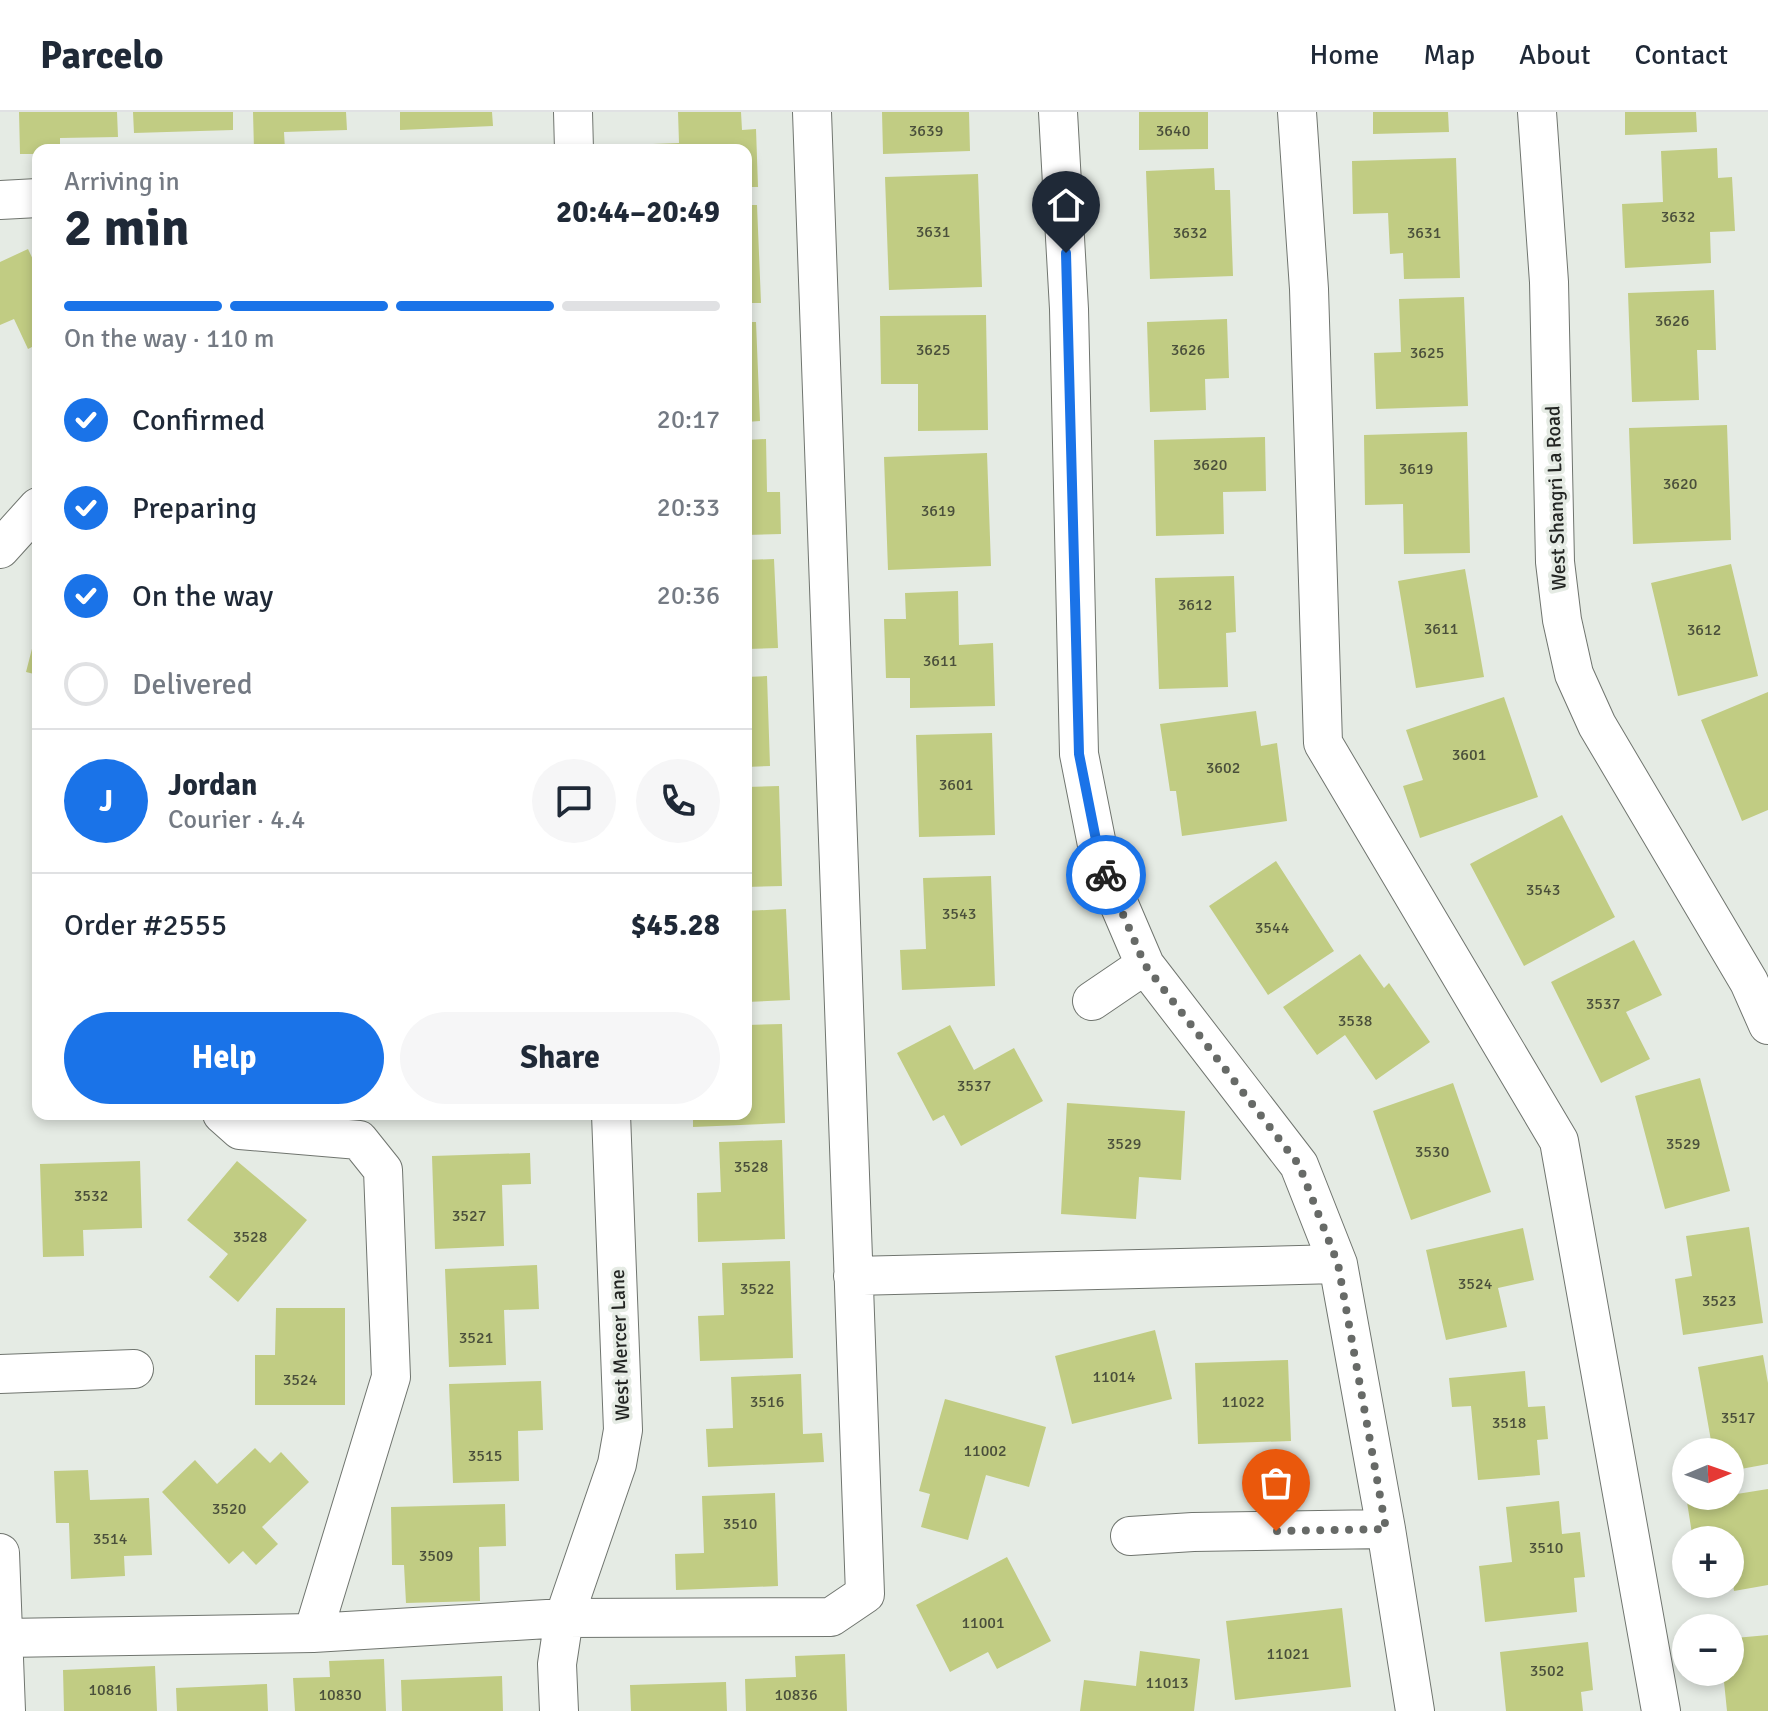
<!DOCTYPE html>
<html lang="en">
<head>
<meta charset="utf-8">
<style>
  body { margin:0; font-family:Signika,sans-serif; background:#f6f6f7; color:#1f2937; height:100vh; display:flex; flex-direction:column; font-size:30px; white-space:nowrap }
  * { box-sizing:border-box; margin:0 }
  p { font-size:26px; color:#747a83 }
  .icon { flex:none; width:44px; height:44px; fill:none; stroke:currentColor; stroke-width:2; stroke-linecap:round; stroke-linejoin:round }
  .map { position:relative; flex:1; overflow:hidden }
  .panel { position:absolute; left:32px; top:32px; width:720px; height:976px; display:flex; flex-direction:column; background:#fff; border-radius:16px; box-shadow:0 4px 12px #0003 }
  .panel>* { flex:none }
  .needle { width:52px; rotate:88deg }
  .tools { position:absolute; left:1672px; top:1326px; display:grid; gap:16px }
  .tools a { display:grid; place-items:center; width:72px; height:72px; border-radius:50%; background:#fff; box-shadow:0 4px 12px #0003; font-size:40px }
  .pin { position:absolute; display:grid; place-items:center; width:68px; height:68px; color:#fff; margin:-82px -34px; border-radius:50% 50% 50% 0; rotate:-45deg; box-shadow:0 0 8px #0007 }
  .pin .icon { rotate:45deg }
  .courier { position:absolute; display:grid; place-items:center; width:80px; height:80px; margin:-40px; border:6px solid #1a73e8; border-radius:50%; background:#fff; color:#222; box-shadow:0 2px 10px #0007 }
  .headline em { font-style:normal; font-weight:800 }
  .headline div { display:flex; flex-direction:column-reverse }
  .headline { display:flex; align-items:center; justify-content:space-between; height:136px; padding:0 32px }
  h1 { font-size:52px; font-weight:800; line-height:60px }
  .bar { display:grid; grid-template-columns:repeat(4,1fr); gap:12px 8px; align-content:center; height:96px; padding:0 32px }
  .bar i { height:10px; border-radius:6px; background:#e0e1e3 }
  .bar .active { background:#1a73e8 }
  .bar p { grid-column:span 4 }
  .line { display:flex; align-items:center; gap:20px; padding:0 32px; border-top:2px solid #e0e1e3 }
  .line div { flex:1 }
  .round { display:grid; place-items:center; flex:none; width:84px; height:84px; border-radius:42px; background:#f6f6f7 }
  ol { padding:0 32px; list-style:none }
  li { display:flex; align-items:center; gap:24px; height:88px }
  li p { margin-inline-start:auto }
  li .icon { padding:8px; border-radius:50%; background:#1a73e8; color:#fff; stroke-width:4 }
  li:last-child { color:#747a83 }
  li i { width:44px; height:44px; border:4px solid #e0e1e3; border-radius:50% }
  .cta { display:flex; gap:16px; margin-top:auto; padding:16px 32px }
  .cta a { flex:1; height:92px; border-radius:48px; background:#1a73e8; color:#fff; font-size:32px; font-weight:800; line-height:92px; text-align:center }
  .cta a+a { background:#f6f6f7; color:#1f2937 }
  header { display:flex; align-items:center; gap:48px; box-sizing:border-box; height:112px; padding:0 40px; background:#fff; border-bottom:2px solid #e0e1e3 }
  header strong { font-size:38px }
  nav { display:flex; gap:44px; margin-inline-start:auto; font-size:28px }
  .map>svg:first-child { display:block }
  .building { fill:#c1cc83 }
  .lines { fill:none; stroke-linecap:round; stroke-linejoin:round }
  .minor-casing { stroke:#70756f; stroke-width:40 }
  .minor { stroke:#fff; stroke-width:38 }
  .done { stroke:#676a67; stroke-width:8; stroke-dasharray:0 14.4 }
  .route { stroke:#1a73e8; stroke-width:10 }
  .labels { text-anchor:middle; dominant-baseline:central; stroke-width:7; stroke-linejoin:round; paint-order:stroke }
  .number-label { font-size:16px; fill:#4a4f3b }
  .street-label { font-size:20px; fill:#232523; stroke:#e5ebe4 }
</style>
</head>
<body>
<header>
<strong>Parcelo</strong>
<nav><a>Home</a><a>Map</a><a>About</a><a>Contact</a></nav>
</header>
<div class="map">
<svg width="1768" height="1599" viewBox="0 0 1768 1599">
  <rect width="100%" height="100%" fill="#e5ebe4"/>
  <path class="building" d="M19,0h98l1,25 -58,1v12h-22v4h-18z
    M133,0h100v18l-99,3z
    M253,0h93l1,18 -63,2 1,18h-31z
    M400,0h92l1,14 -93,4z
    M678,0h63l1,18 14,-1 2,58h-12v-37h-93v-6l26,-1z
    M882,0h87l1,39 -87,3z
    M1139,0h69v37l-69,1z
    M1373,0h75l1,20 -76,2z
    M1625,0h71l1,20 -72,3z
    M1717,36l1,30 14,-1 3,54 -25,1 1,31 -86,5 -3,-64 41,-2 -2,-51z
    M1456,46l4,120 -56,1 -1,-26 -13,1 -2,-41 -35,1 -1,-53z
    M1214,56l1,22h15l3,86 -83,3 -4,-108z
    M978,62l4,113 -93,3 -4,-113z
    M746,93h11l4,98h-15z
    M28,137l10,21v74l-10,5 -14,-30 -14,6v-63z
    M1714,178l2,60h-19l2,50 -67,2 -4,-109z
    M1464,185l4,109 -92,3 -2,-56 27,-1 -2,-53z
    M986,203l2,115 -70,1v-47h-37l-1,-68z
    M1227,207l2,59 -24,1 1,31 -56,2 -3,-90z
    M746,210h10l4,99 -14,1z
    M1727,313l4,115 -98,4 -4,-116z
    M1467,320l3,121 -66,1 -1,-50 -38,1 -1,-70z
    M1265,325l1,54 -43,1 1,42 -68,2 -2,-96z
    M766,327l1,53h13l1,42 -35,1v-95z
    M987,341l4,113 -103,4 -4,-113z
    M774,447l4,89 -32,1v-89z
    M1731,452l27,112 -80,20 -27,-113z
    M1465,457l19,108 -68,11 -18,-107z
    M1234,464l2,56 -10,1 2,54 -69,2 -4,-111z
    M958,479l1,54 34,-2 2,63 -85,2v-30h-24l-2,-59h22l-1,-26z
    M35,525h3v38l-12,-3z
    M767,564l3,90 -24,1v-90z
    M1768,580v118l-26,11 -41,-101z
    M1504,585l34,100 -118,41 -17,-52 20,-6 -17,-50z
    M1256,599l5,35 16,-3 10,78 -105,15 -6,-45h-6l-10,-67z
    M992,621l3,102 -76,2 -3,-102z
    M779,674l3,100 -36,1v-100z
    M1562,703l53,102 -91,49 -54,-102z
    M1276,749l58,90 -66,44 -59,-89z
    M991,764l4,110 -93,4 -2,-40 26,-1 -3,-71z
    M786,797l4,91 -44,2v-91z
    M1634,828l28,55 -36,17 24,47 -49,24 -50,-101z
    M1360,842l24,34 5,-5 41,59 -54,38 -31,-45 -28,20 -34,-48z
    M782,912l3,99 -92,4v-13h53v-89z
    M950,913l24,45 40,-22 29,53 -82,45 -17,-31 -11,6 -36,-68z
    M1700,966l30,113 -65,18 -30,-113z
    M1453,971l38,109 -80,28 -38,-109z
    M1067,991l118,8 -4,69 -42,-3 -3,42 -75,-5z
    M782,1028l3,99 -87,3 -1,-49 24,-1 -2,-50z
    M530,1041l1,31 -29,1 2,61 -69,3 -3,-93z
    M140,1049l2,67 -59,2 1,26 -41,1 -3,-93z
    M237,1049l70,59 -69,82 -29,-25 19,-23 -41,-34z
    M1749,1115l14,96 -80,12 -8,-56 17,-3 -6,-40z
    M1523,1116l11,52 -36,8 9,39 -61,13 -20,-90z
    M790,1149l3,97 -93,3 -2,-45 26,-1 -2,-52z
    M537,1153l2,44 -35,1 2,55 -57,2 -4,-98z
    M276,1196h69v97h-90v-50h20z
    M1155,1218l17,69 -100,25 -17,-68z
    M1763,1243l5,28v81l-38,7v-19h-17l-15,-85z
    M1288,1248l3,81 -93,3 -3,-81z
    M1525,1259l3,36 17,-1 3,33 -11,1 3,35 -62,5 -7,-74 -19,1 -3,-29z
    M801,1262l2,60 19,-1 2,29 -116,5 -2,-38 27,-1 -2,-51z
    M541,1269l2,49 -25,1 1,50 -66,2 -4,-99z
    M945,1287l101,28 -17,60 -43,-12 -18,65 -47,-13 9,-33 -11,-3z
    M255,1336l15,15 11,-11 28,30 -47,45 16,17 -22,21 -13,-14 -14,13 -67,-72 33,-32 22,24z
    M88,1358l2,30 59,-2 3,57 -28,1 1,20 -54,3 -2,-56h-13l-2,-52z
    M1768,1377v96l-34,6 -4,-25v-26h-37l-6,-38z
    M775,1381l3,93 -102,4 -1,-36 29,-1 -2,-57z
    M1559,1389l3,33 18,-2 5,45 -11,1 3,34 -92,10 -6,-56 33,-4 -6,-55z
    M505,1392l1,42 -27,1 1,54 -74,2 -2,-38h-12l-1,-58z
    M1007,1445l44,84 -54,28 -9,-17 -38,20 -34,-67z
    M1342,1496l9,79 -116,13 -9,-79z
    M1768,1523v76h-41l-4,-39h7v-9l7,-1 -2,-24z
    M1588,1530l5,48 -12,2 2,19h-77l-6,-59z
    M1140,1539l60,8 -6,52h-114l4,-31 52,6z
    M845,1542l2,57h-101l-1,-32 51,-2 -1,-21z
    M384,1547l2,52h-91l-2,-33 37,-1 -1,-16z
    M155,1554l2,45h-93l-1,-41z
    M502,1564l1,35h-101l-1,-31z
    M726,1570l1,29h-96l-1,-26z
    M267,1572l1,27h-91l-1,-23z"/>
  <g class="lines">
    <g class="minor-casing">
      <path id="minor" d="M573,0l1,38
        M1058,0l11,197 10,445 21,106 45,105 154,200 39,99 48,265 29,182
        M1297,0l12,177 14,454 236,398 102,570
        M1537,0l12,170 6,280 7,58 12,54 23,51 152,257 19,43
        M0,88l38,-2
        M0,437l38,-42
        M1092,889l53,-36
        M222,1002l18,16 119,10 24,30 8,207 -78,256
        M853,1164l485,-12
        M0,1262l134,-5
        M1130,1424l63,-4 193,-3
        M0,1441l6,158
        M4,1526l309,-5 251,-15 267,-1 34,-23 -53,-1482
        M559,1599l-2,-47 7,-46 53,-154 6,-34 -12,-316"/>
    </g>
    <use href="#minor" class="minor"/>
  </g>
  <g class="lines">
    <path class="done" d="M1106,763l39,90 154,200 39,99 48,265 -110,2"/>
    <path class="route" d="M1066,141l13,501 21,106 6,15"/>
  </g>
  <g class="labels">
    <g class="number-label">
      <text x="926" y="19">3639</text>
      <text x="1173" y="19">3640</text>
      <text x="1678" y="105">3632</text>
      <text x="933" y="120">3631</text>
      <text x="1190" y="121">3632</text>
      <text x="1424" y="121">3631</text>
      <text x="1672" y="209">3626</text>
      <text x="933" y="238">3625</text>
      <text x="1188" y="238">3626</text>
      <text x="1427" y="241">3625</text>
      <text x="1210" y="353">3620</text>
      <text x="1416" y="357">3619</text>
      <text x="1680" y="372">3620</text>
      <text x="938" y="399">3619</text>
      <text x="1195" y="493">3612</text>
      <text x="1441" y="517">3611</text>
      <text x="1704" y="518">3612</text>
      <text x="940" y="549">3611</text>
      <text x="1469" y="643">3601</text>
      <text x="1223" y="656">3602</text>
      <text x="956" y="673">3601</text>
      <text x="1543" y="778">3543</text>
      <text x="959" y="802">3543</text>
      <text x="1272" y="816">3544</text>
      <text x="1603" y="892">3537</text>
      <text x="1355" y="909">3538</text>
      <text x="974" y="974">3537</text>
      <text x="1124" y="1032">3529</text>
      <text x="1683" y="1032">3529</text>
      <text x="1432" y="1040">3530</text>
      <text x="751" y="1055">3528</text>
      <text x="91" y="1084">3532</text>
      <text x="469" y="1104">3527</text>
      <text x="250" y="1125">3528</text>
      <text x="1475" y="1172">3524</text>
      <text x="757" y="1177">3522</text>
      <text x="1719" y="1189">3523</text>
      <text x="476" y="1226">3521</text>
      <text x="1114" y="1265">11014</text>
      <text x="300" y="1268">3524</text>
      <text x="767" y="1290">3516</text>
      <text x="1243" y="1290">11022</text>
      <text x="1738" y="1306">3517</text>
      <text x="1509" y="1311">3518</text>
      <text x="985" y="1339">11002</text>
      <text x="485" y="1344">3515</text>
      <text x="229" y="1397">3520</text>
      <text x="740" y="1412">3510</text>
      <text x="110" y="1427">3514</text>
      <text x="1546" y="1436">3510</text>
      <text x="436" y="1444">3509</text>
      <text x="983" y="1511">11001</text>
      <text x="1288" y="1542">11021</text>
      <text x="1547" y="1559">3502</text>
      <text x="1167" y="1571">11013</text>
      <text x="110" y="1578">10816</text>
      <text x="340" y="1583">10830</text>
      <text x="796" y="1583">10836</text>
    </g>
    <g class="street-label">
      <text transform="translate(1556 386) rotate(-92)">West Shangri La Road</text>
      <text transform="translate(620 1233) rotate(-92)">West Mercer Lane</text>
    </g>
  </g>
</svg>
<div class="tools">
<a><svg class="needle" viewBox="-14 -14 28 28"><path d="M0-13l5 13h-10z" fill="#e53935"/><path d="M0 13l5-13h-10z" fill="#747a83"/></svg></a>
<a>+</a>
<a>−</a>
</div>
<div class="pin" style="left:1276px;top:1419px;background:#ea580c"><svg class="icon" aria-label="bag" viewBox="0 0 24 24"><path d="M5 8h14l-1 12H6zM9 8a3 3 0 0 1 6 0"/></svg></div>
<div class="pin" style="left:1066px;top:141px;background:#1f2937"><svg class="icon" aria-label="home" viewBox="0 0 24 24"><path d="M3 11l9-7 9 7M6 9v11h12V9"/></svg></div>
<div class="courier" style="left:1106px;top:763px"><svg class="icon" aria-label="bike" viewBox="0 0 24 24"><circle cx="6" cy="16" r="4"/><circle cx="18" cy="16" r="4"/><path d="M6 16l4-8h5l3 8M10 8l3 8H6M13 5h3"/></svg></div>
<section class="panel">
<div class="headline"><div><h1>2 min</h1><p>Arriving in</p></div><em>20:44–20:49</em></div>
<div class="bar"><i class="active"></i><i class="active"></i><i class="active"></i><i></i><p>On the way · 110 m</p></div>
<ol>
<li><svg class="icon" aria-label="check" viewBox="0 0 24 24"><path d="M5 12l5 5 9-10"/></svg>Confirmed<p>20:17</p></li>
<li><svg class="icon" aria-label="check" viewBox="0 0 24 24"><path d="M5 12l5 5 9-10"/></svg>Preparing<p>20:33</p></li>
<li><svg class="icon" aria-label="check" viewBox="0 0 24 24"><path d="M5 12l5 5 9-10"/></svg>On the way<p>20:36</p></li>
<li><i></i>Delivered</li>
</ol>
<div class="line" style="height:144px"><b class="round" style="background:#1a73e8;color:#fff">J</b><div><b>Jordan</b><p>Courier · 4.4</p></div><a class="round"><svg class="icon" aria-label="chat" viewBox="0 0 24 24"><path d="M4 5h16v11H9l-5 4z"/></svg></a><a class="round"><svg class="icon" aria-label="phone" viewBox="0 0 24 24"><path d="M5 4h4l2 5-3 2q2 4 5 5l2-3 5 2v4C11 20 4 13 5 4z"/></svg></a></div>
<div class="line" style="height:104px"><div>Order #2555</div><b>$45.28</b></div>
<div class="cta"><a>Help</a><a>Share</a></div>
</section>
</div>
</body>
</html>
